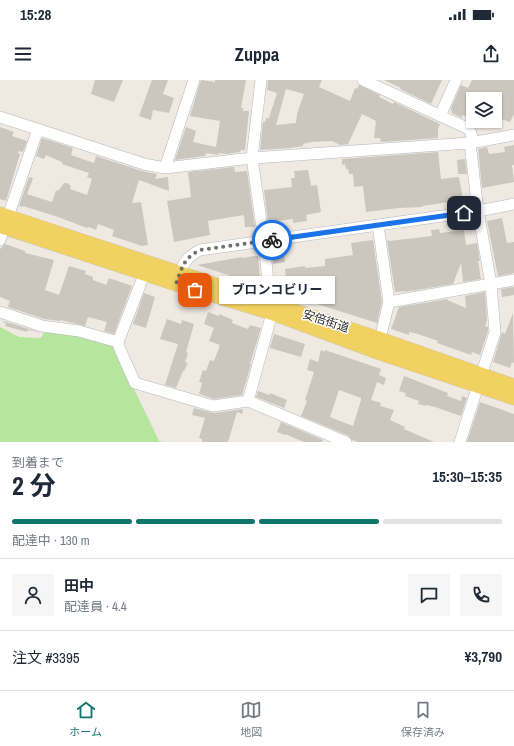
<!DOCTYPE html>
<html lang="ja">
<head>
<meta charset="utf-8">
<style>
  body { margin:0; font-family:"Archivo Narrow","Noto Sans JP",sans-serif; background:#f6f6f7; color:#1f2937; height:100vh; display:flex; flex-direction:column; font-size:15px; white-space:nowrap }
  * { box-sizing:border-box; margin:0 }
  p { font-size:13px; color:#747a83 }
  .icon { flex:none; width:22px; height:22px; fill:none; stroke:currentColor; stroke-width:2; stroke-linecap:round; stroke-linejoin:round }
  .map { position:relative; height:362px; overflow:hidden }
  .drawer { display:flex; flex-direction:column; background:#fff; flex:1 }
  .drawer>* { flex:none }
  .fabs { position:absolute; left:466px; top:12px; display:grid; gap:8px }
  .fabs a { display:grid; place-items:center; width:36px; height:36px; border-radius:0px; background:#fff; box-shadow:0 1px 3px #0004; font-size:20px }
  .pin { position:absolute; display:grid; place-items:center; width:34px; height:34px; color:#fff; margin:-17px; border-radius:8px; box-shadow:0 2px 6px #0006 }
  .courier { position:absolute; display:grid; place-items:center; width:40px; height:40px; margin:-20px; border:3px solid #1a73e8; border-radius:50%; background:#fff; color:#222; box-shadow:0 1px 5px #0007 }
  .bubble { position:absolute; height:28px; border-radius:0px; background:#fff; box-shadow:0 1px 3px #0004; font-size:13px; font-weight:700; line-height:28px; text-align:center }
  .headline em { font-style:normal; font-weight:700 }
  .headline div { display:flex; flex-direction:column-reverse }
  .headline { display:flex; align-items:center; justify-content:space-between; height:68px; padding:0 12px }
  h1 { font-size:26px; font-weight:700; line-height:30px }
  .bar { display:grid; grid-template-columns:repeat(4,1fr); gap:6px 4px; align-content:center; height:48px; padding:0 12px }
  .bar i { height:5px; border-radius:3px; background:#e0e1e3 }
  .bar .current { background:#0f766e }
  .bar p { grid-column:span 4 }
  .line { display:flex; align-items:center; gap:10px; padding:0 12px; border-top:1px solid #e0e1e3 }
  .line div { flex:1 }
  .round { display:grid; place-items:center; flex:none; width:42px; height:42px; border-radius:0px; background:#f6f6f7 }
  .status { display:flex; justify-content:space-between; align-items:center; height:28px; padding:0 20px; background:#fff; direction:ltr }
  .status svg { height:11px; fill:currentColor }
  header { display:flex; justify-content:space-between; align-items:center; height:52px; padding:0 12px; background:#fff; font-size:18px; font-weight:700 }
  .tabs { display:flex; justify-content:space-around; align-items:center; height:56px; border-top:1px solid #e0e1e3; background:#fff; font-size:11px; color:#747a83 }
  .tabs a { display:grid; justify-items:center; gap:2px }
  .tabs .current { color:#0f766e }
  .map>svg:first-child { display:block }
  .green { fill:#b6e59e }
  .building { fill:#cbc7bf; fill-rule:evenodd }
  .lines { fill:none; stroke-linecap:round; stroke-linejoin:round }
  .minor-casing { stroke:#b4b7c1; stroke-width:12 }
  .major-casing { stroke:#c9c9c9; stroke-width:15 }
  .minor { stroke:#fff; stroke-width:11 }
  .major { stroke:#f2d163; stroke-width:14 }
  .done { stroke:#726f6d; stroke-width:4; stroke-dasharray:0 7.2 }
  .route { stroke:#1a73e8; stroke-width:5 }
  .labels { text-anchor:middle; dominant-baseline:central; stroke-width:3; stroke-linejoin:round; paint-order:stroke }
  .street-label { font-size:12px; fill:#2e2e2e; stroke:#fff }
</style>
</head>
<body>
<div class="status"><b>15:28</b><svg viewBox="0 0 49 12"><path d="M0 12V9h3v3zM5 12V6h3v6zM10 12V3h3v9zM15 12V0h3v12zM26 1h20v11H26zM47 4h2v5h-2z"/></svg></div>
<header><svg class="icon" aria-label="menu" viewBox="0 0 24 24"><path d="M4 6h16M4 12h16M4 18h16"/></svg>Zuppa<svg class="icon" aria-label="share" viewBox="0 0 24 24"><path d="M12 15V3M7 8l5-5 5 5M5 13v7h14v-7"/></svg></header>
<div class="map">
<svg width="514" height="362" viewBox="0 0 514 362">
  <rect width="100%" height="100%" fill="#efe9e1"/>
  <path class="green" d="M0,247l19,10 22,1 4,-8 31,3 36,10 47,98 5,1h-164z"/>
  <path class="building" d="M95,0h28l-9,22 -23,-8z
    M152,0h16l-5,14 11,4 -5,15 -16,-3 -2,10 -12,-4z
    M201,0l14,2v-2h31l-5,28h2v3h6l-4,39h-4l-1,2 -13,2 -8,-1 -1,2 -12,-2 -1,3 -30,4 11,-33 10,4 -3,11 23,5 4,-26 -30,-5z
    M268,0h54l-3,7 31,14 5,-13 2,1 2,-4 21,10 -1,2 14,7 1,-2 46,22 -2,5v9l-57,4 -1,-4h-6l2,-17 -14,-7 -14,30 -8,1 -8,-4 -20,1 -9,2v2l-13,2 -30,2 3,-28h2l1,-4h3l8,-25 -10,-3zM286,9l18,5 -7,20 -1,9 -20,2z
    M384,0h58l-11,24 -31,-15 1,-1z
    M472,0h42v34l-4,8 -15,-5v-18h-22v21l-11,-5v3l-10,-5 -1,-5 10,-23 7,3z
    M0,47l14,5 -2,4 15,5 -4,11 -4,-1 -1,2 2,1 -14,47 -6,-2z
    M42,58l31,10 -2,7 23,8 2,-7 46,15 15,3 -2,5 13,-2 1,14 -30,-11 -7,23 9,-1 7,43 -6,1 -30,-10 2,-6 -16,-6 -2,6 -7,-3 -2,1 -29,-11 -35,-11v1l-4,-1 10,-29 4,1 -6,16 25,8 4,-12 2,1 6,-8h3l4,3 -1,3 17,6 5,-16 -5,-2 2,-4 -27,-9v-2l-16,-7 -2,4 -8,-3z
    M514,65v20h-2l2,17 -32,6 -4,-39 9,-2 2,7 16,-2 -1,-5z
    M438,72l3,27 18,-2 4,23 -41,6 1,1 -24,1 -33,4 -3,-26 -9,1 -1,-13h-4l-1,-5h-2l-1,-5 -3,1v-6z
    M465,79l2,15h-9l-1,-14z
    M234,87l1,5 12,-1 8,56h-10l-1,-12 -36,6 2,14 -36,7 -7,-41 24,-4 -3,-25z
    M308,90l3,16 6,-1 4,27 -15,3 1,6 -14,2v-4l-25,3 -4,-32 28,-3 -1,-9h4l-1,-7z
    M502,138l5,25 7,-1v31l-16,3 -11,-55z
    M439,149l1,4 24,-3 2,15 11,-2 3,18h-2l3,18 -18,3 -2,-19 -8,21 -49,8 1,-1 -10,1 -8,-52 2,1 43,-5 -1,-6z
    M373,160l9,62 -5,21 -101,-32 -1,-11 11,-1 -1,-10 20,-3v2l20,-2v-7l28,-4 -2,-12z
    M5,164l20,7v2l29,7 -9,30 14,5 10,-29 17,5 -1,3 8,3v3l13,5 3,-7 23,8 -18,48 -10,-3 3,-9 -19,-5 -3,9 -25,-6v1l-16,-2 -36,-12 2,-6 -10,-4v-48z
    M284,171l1,11 -12,2 -1,-11z
    M254,176h4l2,21 -10,1v-2l-13,2 -40,-13 45,-8 1,1z
    M514,207v8l-12,2 -1,-8z
    M485,212l2,28 -2,6 3,1v4l-8,24 -8,-3 -1,3 -34,-12 1,-2 -20,-7 -9,-2v3l-18,-6 8,-22 49,-8 -1,1 19,8 -1,-12z
    M144,213l11,4 -9,31 -13,-4z
    M208,232l11,4v-2l14,6 -1,3 16,6 2,-4 11,3 -11,36h1l-9,31 -28,4 -15,-5 3,-11 -3,-1 4,-12 3,1 4,-11 4,1 6,-16 -11,-4 5,-13 -10,-4z
    M513,233l1,50 -2,-1 -2,6 -17,-6 9,-30 3,2z
    M167,239l14,5 1,-4 12,4 -8,28 2,1 -3,9 3,1 -4,8h-1l-7,17 -11,-3 13,-41 -18,-5z
    M4,241l37,12 -13,-3 -1,2 -22,-6 1,-3 -3,-1z
    M274,254l31,10 -4,13 -31,-9z
    M321,270l4,2v-2l56,19 -2,6 7,3 -2,7 -7,-3 -6,18 10,3 -1,3 14,4 -4,10 15,7 -1,2 30,13h-76l-6,-2 -3,-4 -48,-20 6,-15 -2,-1 9,-28 -7,-2 3,-11 8,3zM339,310l22,8v2l-8,26 -23,-9z
    M404,296l44,17 -1,3 14,5 1,-5 5,2 -6,18 -26,-9 -9,-2v1l-8,-2 1,-3 -14,-5 1,-3 -7,-2z
    M258,311l12,4v-2l17,7 -3,8 -28,-11z
    M480,322l34,12v28h-47z
    M194,328l20,5 29,-4 -1,5 -5,-2 -9,30h-26v-3l-3,-1 6,-20 -13,-3z
    M281,342l42,18 -1,2h-18l-19,-8v1l-8,-3z"/>
  <g class="lines">
    <g class="minor-casing">
      <path id="minor" d="M363,0l106,49 5,13
        M440,36l16,-36
        M0,37l144,47 21,4 87,-10 218,-15 44,-8
        M165,88l29,-88
        M378,145l11,77
        M0,160l38,-111
        M147,187l-29,75 1,5 16,36 78,23 35,-5 98,41
        M177,199c6,-15 8,-21 23,-29l278,-39 36,-7
        M0,232l42,14 37,5 39,11
        M380,259l9,-37 125,-22
        M248,321l24,-88 -2,-11 -6,-61 -12,-83 9,-78
        M460,362l35,-110 -4,-48 -13,-73 -8,-68"/>
    </g>
    <g class="major-casing">
      <path id="major" d="M0,134l380,125 134,47
        M0,146l176,58 96,29 105,39 137,46"/>
    </g>
    <use href="#minor" class="minor"/>
    <use href="#major" class="major"/>
  </g>
  <g class="lines">
    <path class="done" d="M195,210l-19,-6c6,-17 8,-26 24,-34l72,-10"/>
    <path class="route" d="M272,160l192,-27"/>
  </g>
  <g class="labels">
    <g class="street-label">
      <text transform="translate(326 241) rotate(18)">安倍街道</text>
    </g>
  </g>
</svg>
<div class="fabs">
<a><svg class="icon" aria-label="layers" viewBox="0 0 24 24"><path d="M12 4l9 5-9 5-9-5zM3 14l9 5 9-5"/></svg></a>
</div>
<div class="pin" style="left:195px;top:210px;background:#ea580c"><svg class="icon" aria-label="bag" viewBox="0 0 24 24"><path d="M5 8h14l-1 12H6zM9 8a3 3 0 0 1 6 0"/></svg></div>
<div class="pin" style="left:464px;top:133px;background:#1f2937"><svg class="icon" aria-label="home" viewBox="0 0 24 24"><path d="M3 11l9-7 9 7M6 9v11h12V9"/></svg></div>
<div class="courier" style="left:272px;top:160px"><svg class="icon" aria-label="bike" viewBox="0 0 24 24"><circle cx="6" cy="16" r="4"/><circle cx="18" cy="16" r="4"/><path d="M6 16l4-8h5l3 8M10 8l3 8H6M13 5h3"/></svg></div>
<div class="bubble" style="left:219px;top:196px;width:116px">ブロンコビリー</div>
</div>
<section class="drawer">
<div class="headline"><div><h1>2 分</h1><p>到着まで</p></div><em>15:30–15:35</em></div>
<div class="bar"><i class="current"></i><i class="current"></i><i class="current"></i><i></i><p>配達中 · 130 m</p></div>
<div class="line" style="height:72px"><a class="round"><svg class="icon" aria-label="person" viewBox="0 0 24 24"><circle cx="12" cy="8" r="4"/><path d="M4 21q1-7 8-7t8 7"/></svg></a><div><b>田中</b><p>配達員 · 4.4</p></div><a class="round"><svg class="icon" aria-label="chat" viewBox="0 0 24 24"><path d="M4 5h16v11H9l-5 4z"/></svg></a><a class="round"><svg class="icon" aria-label="phone" viewBox="0 0 24 24"><path d="M5 4h4l2 5-3 2q2 4 5 5l2-3 5 2v4C11 20 4 13 5 4z"/></svg></a></div>
<div class="line" style="height:52px"><div>注文 #3395</div><b>¥3,790</b></div>
</section>
<nav class="tabs">
<a class="current"><svg class="icon" aria-label="home" viewBox="0 0 24 24"><path d="M3 11l9-7 9 7M6 9v11h12V9"/></svg>ホーム</a>
<a><svg class="icon" aria-label="map" viewBox="0 0 24 24"><path d="M3 6l6-2 6 2 6-2v14l-6 2-6-2-6 2zM9 4v14M15 6v14"/></svg>地図</a>
<a><svg class="icon" aria-label="saved" viewBox="0 0 24 24"><path d="M7 4h10v16l-5-4-5 4z"/></svg>保存済み</a>
</nav>
</body>
</html>
